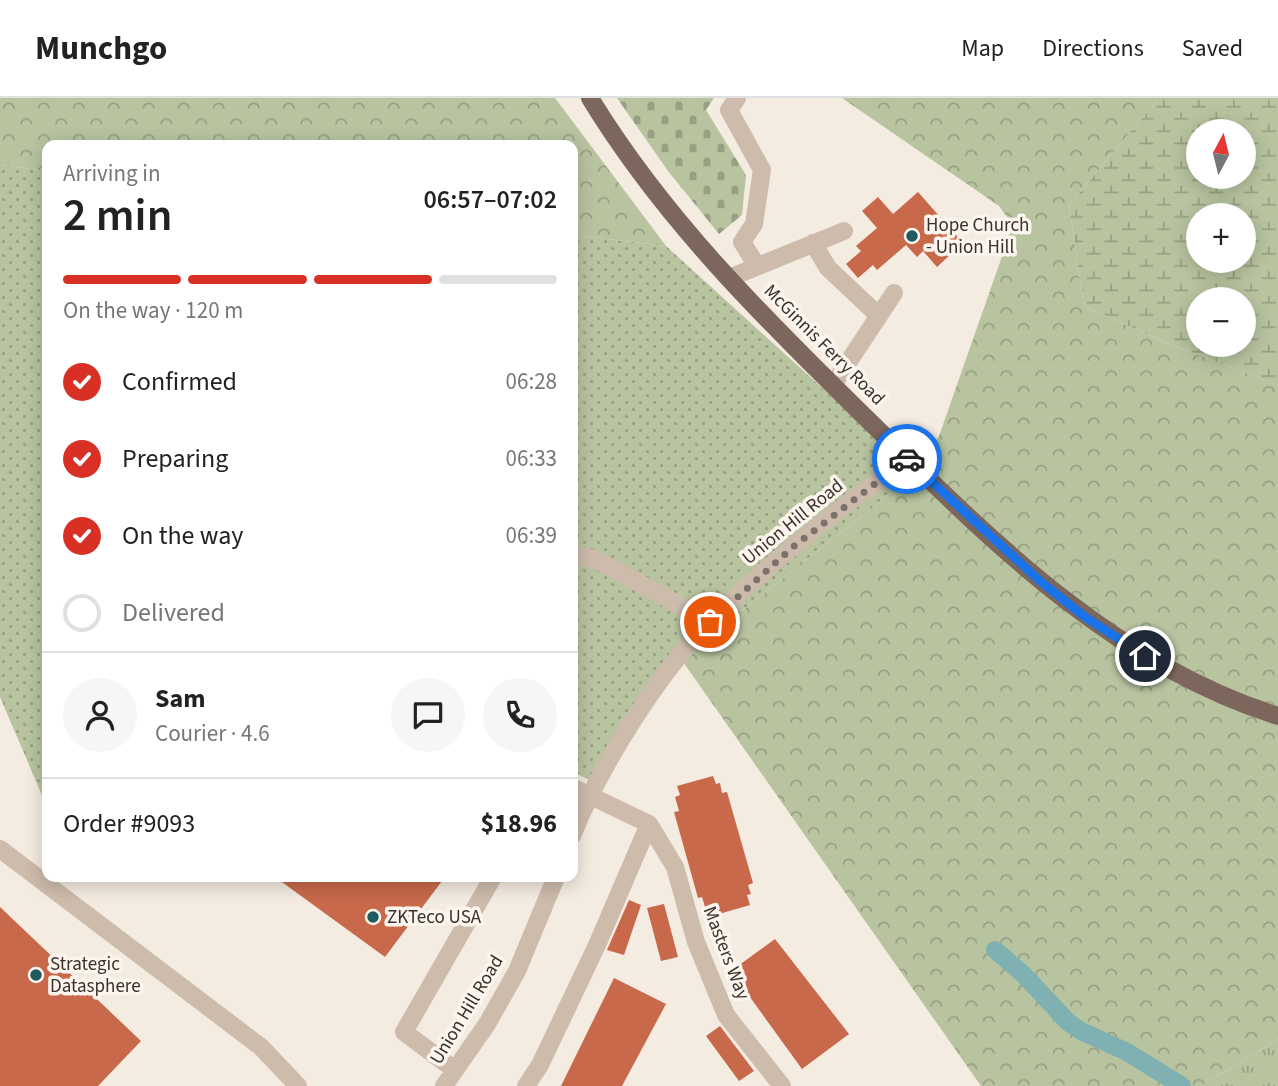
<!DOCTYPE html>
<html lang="en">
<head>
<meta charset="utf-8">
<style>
  body { margin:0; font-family:"Source Sans 3",sans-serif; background:#f6f6f6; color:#222; height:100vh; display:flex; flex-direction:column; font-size:26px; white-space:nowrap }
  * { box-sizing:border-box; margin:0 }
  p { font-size:23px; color:#767676 }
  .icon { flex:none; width:38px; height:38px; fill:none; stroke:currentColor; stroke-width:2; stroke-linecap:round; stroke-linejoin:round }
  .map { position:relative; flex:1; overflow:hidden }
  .sheet { position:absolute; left:42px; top:42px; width:536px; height:742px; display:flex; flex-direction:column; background:#fff; border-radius:14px; box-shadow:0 4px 18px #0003 }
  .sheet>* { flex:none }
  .needle { width:46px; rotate:7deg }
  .fabs { position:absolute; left:1186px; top:21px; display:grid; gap:14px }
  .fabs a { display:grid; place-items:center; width:70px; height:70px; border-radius:50%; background:#fff; box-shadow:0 4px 18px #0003; font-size:35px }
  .pin { position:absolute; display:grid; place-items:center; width:60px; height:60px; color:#fff; margin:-30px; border:4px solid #fff; border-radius:50%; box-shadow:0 2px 7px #0007 }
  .courier { position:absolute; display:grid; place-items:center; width:70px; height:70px; margin:-35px; border:5px solid #1a73e8; border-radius:50%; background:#fff; color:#222; box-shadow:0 2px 9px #0007 }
  .summary em { font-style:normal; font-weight:600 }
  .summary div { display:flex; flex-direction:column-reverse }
  .summary { display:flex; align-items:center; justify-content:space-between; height:119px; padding:0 21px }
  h1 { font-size:46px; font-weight:600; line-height:52px }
  .bar { display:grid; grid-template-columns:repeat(4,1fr); gap:10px 7px; align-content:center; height:84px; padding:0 21px }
  .bar i { height:9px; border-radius:5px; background:#e0e0e0 }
  .bar .active { background:#d93025 }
  .bar p { grid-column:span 4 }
  .line { display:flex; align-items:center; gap:18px; padding:0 21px; border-top:2px solid #e0e0e0 }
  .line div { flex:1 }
  .round { display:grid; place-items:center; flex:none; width:74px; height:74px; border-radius:37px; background:#f6f6f6 }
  ol { padding:0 21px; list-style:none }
  li { display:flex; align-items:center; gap:21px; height:77px }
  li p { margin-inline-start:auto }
  li .icon { padding:7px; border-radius:50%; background:#d93025; color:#fff; stroke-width:4 }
  li:last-child { color:#767676 }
  li i { width:38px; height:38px; border:4px solid #e0e0e0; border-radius:50% }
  header { display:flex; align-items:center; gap:42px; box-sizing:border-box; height:98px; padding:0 35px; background:#fff; border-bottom:2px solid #e0e0e0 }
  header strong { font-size:33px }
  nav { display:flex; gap:38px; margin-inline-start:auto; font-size:24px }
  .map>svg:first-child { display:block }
  .grass { fill:url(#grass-tufts) }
  .forest { fill:url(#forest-crowns) }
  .wetland { fill:url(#wetland-marsh); fill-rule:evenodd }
  .cemetery { fill:url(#cemetery-stones) }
  .park { fill:url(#park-dots) }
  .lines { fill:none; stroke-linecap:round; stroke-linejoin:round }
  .canal { stroke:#7fb0b2; stroke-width:18 }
  .building { fill:#c8694b }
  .minor { stroke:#cdbbac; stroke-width:18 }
  .major { stroke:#7d675c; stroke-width:18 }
  .done { stroke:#7c716b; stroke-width:7; stroke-dasharray:0 12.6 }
  .route { stroke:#1a73e8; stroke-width:9 }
  .poi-dot { fill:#1f5a5e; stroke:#fbf5ee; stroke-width:2.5 }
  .labels { text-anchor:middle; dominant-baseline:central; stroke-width:7; stroke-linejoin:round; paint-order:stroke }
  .poi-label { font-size:19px; fill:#3b302b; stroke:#fbf5ee; text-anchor:start }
  .street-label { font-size:19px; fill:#3b302b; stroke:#fbf5ee }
</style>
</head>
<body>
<header>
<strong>Munchgo</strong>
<nav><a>Map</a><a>Directions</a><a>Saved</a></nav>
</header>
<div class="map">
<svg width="1278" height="988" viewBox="0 0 1278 988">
  <defs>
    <pattern id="grass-tufts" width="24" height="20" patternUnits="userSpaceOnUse" patternTransform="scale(1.75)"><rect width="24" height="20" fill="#b8c4a0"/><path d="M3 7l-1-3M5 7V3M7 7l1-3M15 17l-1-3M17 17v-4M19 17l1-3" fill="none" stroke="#97a083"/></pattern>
    <pattern id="forest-crowns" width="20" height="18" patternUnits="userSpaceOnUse" patternTransform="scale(1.75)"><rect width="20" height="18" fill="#b8c4a0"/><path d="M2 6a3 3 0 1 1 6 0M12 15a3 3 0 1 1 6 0" fill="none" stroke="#97a083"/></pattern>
    <pattern id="wetland-marsh" width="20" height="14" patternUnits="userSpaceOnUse" patternTransform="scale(1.75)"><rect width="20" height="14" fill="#b8c4a0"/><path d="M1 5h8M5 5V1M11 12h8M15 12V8" fill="none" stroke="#97a083"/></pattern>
    <pattern id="cemetery-stones" width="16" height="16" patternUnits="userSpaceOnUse" patternTransform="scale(1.75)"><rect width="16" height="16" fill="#b8c4a0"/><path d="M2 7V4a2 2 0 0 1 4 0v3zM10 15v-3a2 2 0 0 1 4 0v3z" fill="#97a083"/></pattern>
    <pattern id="park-dots" width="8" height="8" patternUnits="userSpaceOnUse" patternTransform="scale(1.75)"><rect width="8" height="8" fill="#b8c4a0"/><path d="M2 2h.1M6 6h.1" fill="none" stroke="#97a083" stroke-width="1.8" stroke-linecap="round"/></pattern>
  </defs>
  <rect width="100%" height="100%" fill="#f4ebe1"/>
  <path class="grass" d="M1278,941v47h-77z"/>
  <path class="forest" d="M0,0h555l111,148 -94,-11v-90h-525v26l-47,-6z
    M842,0h317l-90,107 15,101 85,38 109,41v654l-77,47h-220l-300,-427 235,-186 23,-37 74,-211 -14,-19z"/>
  <path class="wetland" d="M1159,0h119v287l-109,-41 -85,-38 -15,-101zM1199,33h45v46h-45zM1199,117h45v46h-45zM1199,201h45v46h-45z"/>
  <path class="cemetery" d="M617,0h97l-8,12 40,65 -4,40 -23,19 -51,-63z"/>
  <path class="park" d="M0,67l47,6v636l-47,-110z
    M572,137l94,11 250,227 -235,186 -79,128 -30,-16z"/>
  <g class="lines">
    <path class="canal" d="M995,852l28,24 45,48 13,9 46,21 55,34"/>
  </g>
  <path class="building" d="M918,94l45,51 -26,24 -14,-16 -6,6 -11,-12 -29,25 -4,-5 -15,13 -12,-14 15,-13 -5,-5 21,-18 -15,-17 16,-14 15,17z
    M713,678l3,8 4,-1 2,10 5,-1 26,91 -5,2 3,9 -4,1 3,10 -38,11 -3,-10 -4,1 -3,-10 -4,1 -24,-86 5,-1 -4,-14 5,-2 -3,-9z
    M275,779h170l-60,80z
    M629,802l12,5 -17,50 -17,-5z
    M664,806l14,53 -17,4 -14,-53z
    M0,809l141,134 -43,45h-98z
    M775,841l74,95 -47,35 -71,-98z
    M614,880l52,26 -44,82h-61z
    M720,928l34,45 -15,10 -33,-45z"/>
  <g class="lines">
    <path class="minor" d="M737,0l-8,12 33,60 -8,54 -12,18 15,24
      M813,145l15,25 51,48
      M729,180l115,-47
      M833,287l61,-92
      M572,455l27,8 111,61
      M572,689l77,37 26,43 21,75 30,73 56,71
      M572,738c28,-70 85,-161 138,-215 38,-37 79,-72 121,-105 25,-20 52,-37 77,-58
      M0,751l261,198 37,39
      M455,972l-51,-38 89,-155
      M444,988l43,-62 30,-53 39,-94
      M526,988l14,-21 57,-120 52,-121"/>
    <path class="major" d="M590,0c73,120 173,219 272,316 123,120 247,249 416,302"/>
  </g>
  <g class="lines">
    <path class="done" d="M710,524l83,-75 114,-88"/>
    <path class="route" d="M907,361l133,122 45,36 60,39"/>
  </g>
  <g class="poi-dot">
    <circle cx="912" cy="138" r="7"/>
    <circle cx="373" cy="819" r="7"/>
    <circle cx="36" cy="877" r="7"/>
  </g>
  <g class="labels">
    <g class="poi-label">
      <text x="926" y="127">Hope Church<tspan x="926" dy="22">- Union Hill</tspan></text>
      <text x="387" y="819">ZKTeco USA</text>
      <text x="50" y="866">Strategic<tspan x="50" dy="22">Datasphere</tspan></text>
    </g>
    <g class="street-label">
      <text transform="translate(824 247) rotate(45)">McGinnis Ferry Road</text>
      <text transform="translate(793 424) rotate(-39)">Union Hill Road</text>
      <text transform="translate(726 855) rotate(69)">Masters Way</text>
      <text transform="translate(467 912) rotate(-59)">Union Hill Road</text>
    </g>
  </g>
</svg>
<div class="fabs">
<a><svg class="needle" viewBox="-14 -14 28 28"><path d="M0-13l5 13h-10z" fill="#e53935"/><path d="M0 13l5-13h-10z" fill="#767676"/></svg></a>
<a>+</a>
<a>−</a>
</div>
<div class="pin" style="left:710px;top:524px;background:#ea580c"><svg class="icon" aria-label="bag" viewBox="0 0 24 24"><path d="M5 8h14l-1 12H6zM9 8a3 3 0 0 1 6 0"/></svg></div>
<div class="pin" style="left:1145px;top:558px;background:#1f2937"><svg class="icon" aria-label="home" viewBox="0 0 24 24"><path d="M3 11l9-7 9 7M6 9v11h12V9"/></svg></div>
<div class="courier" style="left:907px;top:361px"><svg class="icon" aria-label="car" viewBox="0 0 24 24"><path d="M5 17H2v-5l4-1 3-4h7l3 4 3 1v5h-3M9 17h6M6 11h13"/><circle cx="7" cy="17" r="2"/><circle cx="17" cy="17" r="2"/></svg></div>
<section class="sheet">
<div class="summary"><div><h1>2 min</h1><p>Arriving in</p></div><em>06:57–07:02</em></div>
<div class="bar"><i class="active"></i><i class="active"></i><i class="active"></i><i></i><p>On the way · 120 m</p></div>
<ol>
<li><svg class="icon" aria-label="check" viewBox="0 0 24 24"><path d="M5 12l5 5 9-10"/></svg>Confirmed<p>06:28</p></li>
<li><svg class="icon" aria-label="check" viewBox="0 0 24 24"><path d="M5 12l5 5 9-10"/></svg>Preparing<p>06:33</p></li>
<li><svg class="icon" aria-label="check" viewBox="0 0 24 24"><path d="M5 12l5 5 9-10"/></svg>On the way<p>06:39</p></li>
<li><i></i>Delivered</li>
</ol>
<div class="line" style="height:126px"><a class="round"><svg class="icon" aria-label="person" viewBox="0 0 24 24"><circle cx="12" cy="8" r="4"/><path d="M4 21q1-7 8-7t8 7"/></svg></a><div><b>Sam</b><p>Courier · 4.6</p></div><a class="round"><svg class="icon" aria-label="chat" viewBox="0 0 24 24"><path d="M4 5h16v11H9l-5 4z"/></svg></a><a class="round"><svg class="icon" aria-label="phone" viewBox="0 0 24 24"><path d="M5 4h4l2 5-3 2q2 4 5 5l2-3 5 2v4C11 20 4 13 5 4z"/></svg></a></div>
<div class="line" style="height:91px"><div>Order #9093</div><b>$18.96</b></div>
</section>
</div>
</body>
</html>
